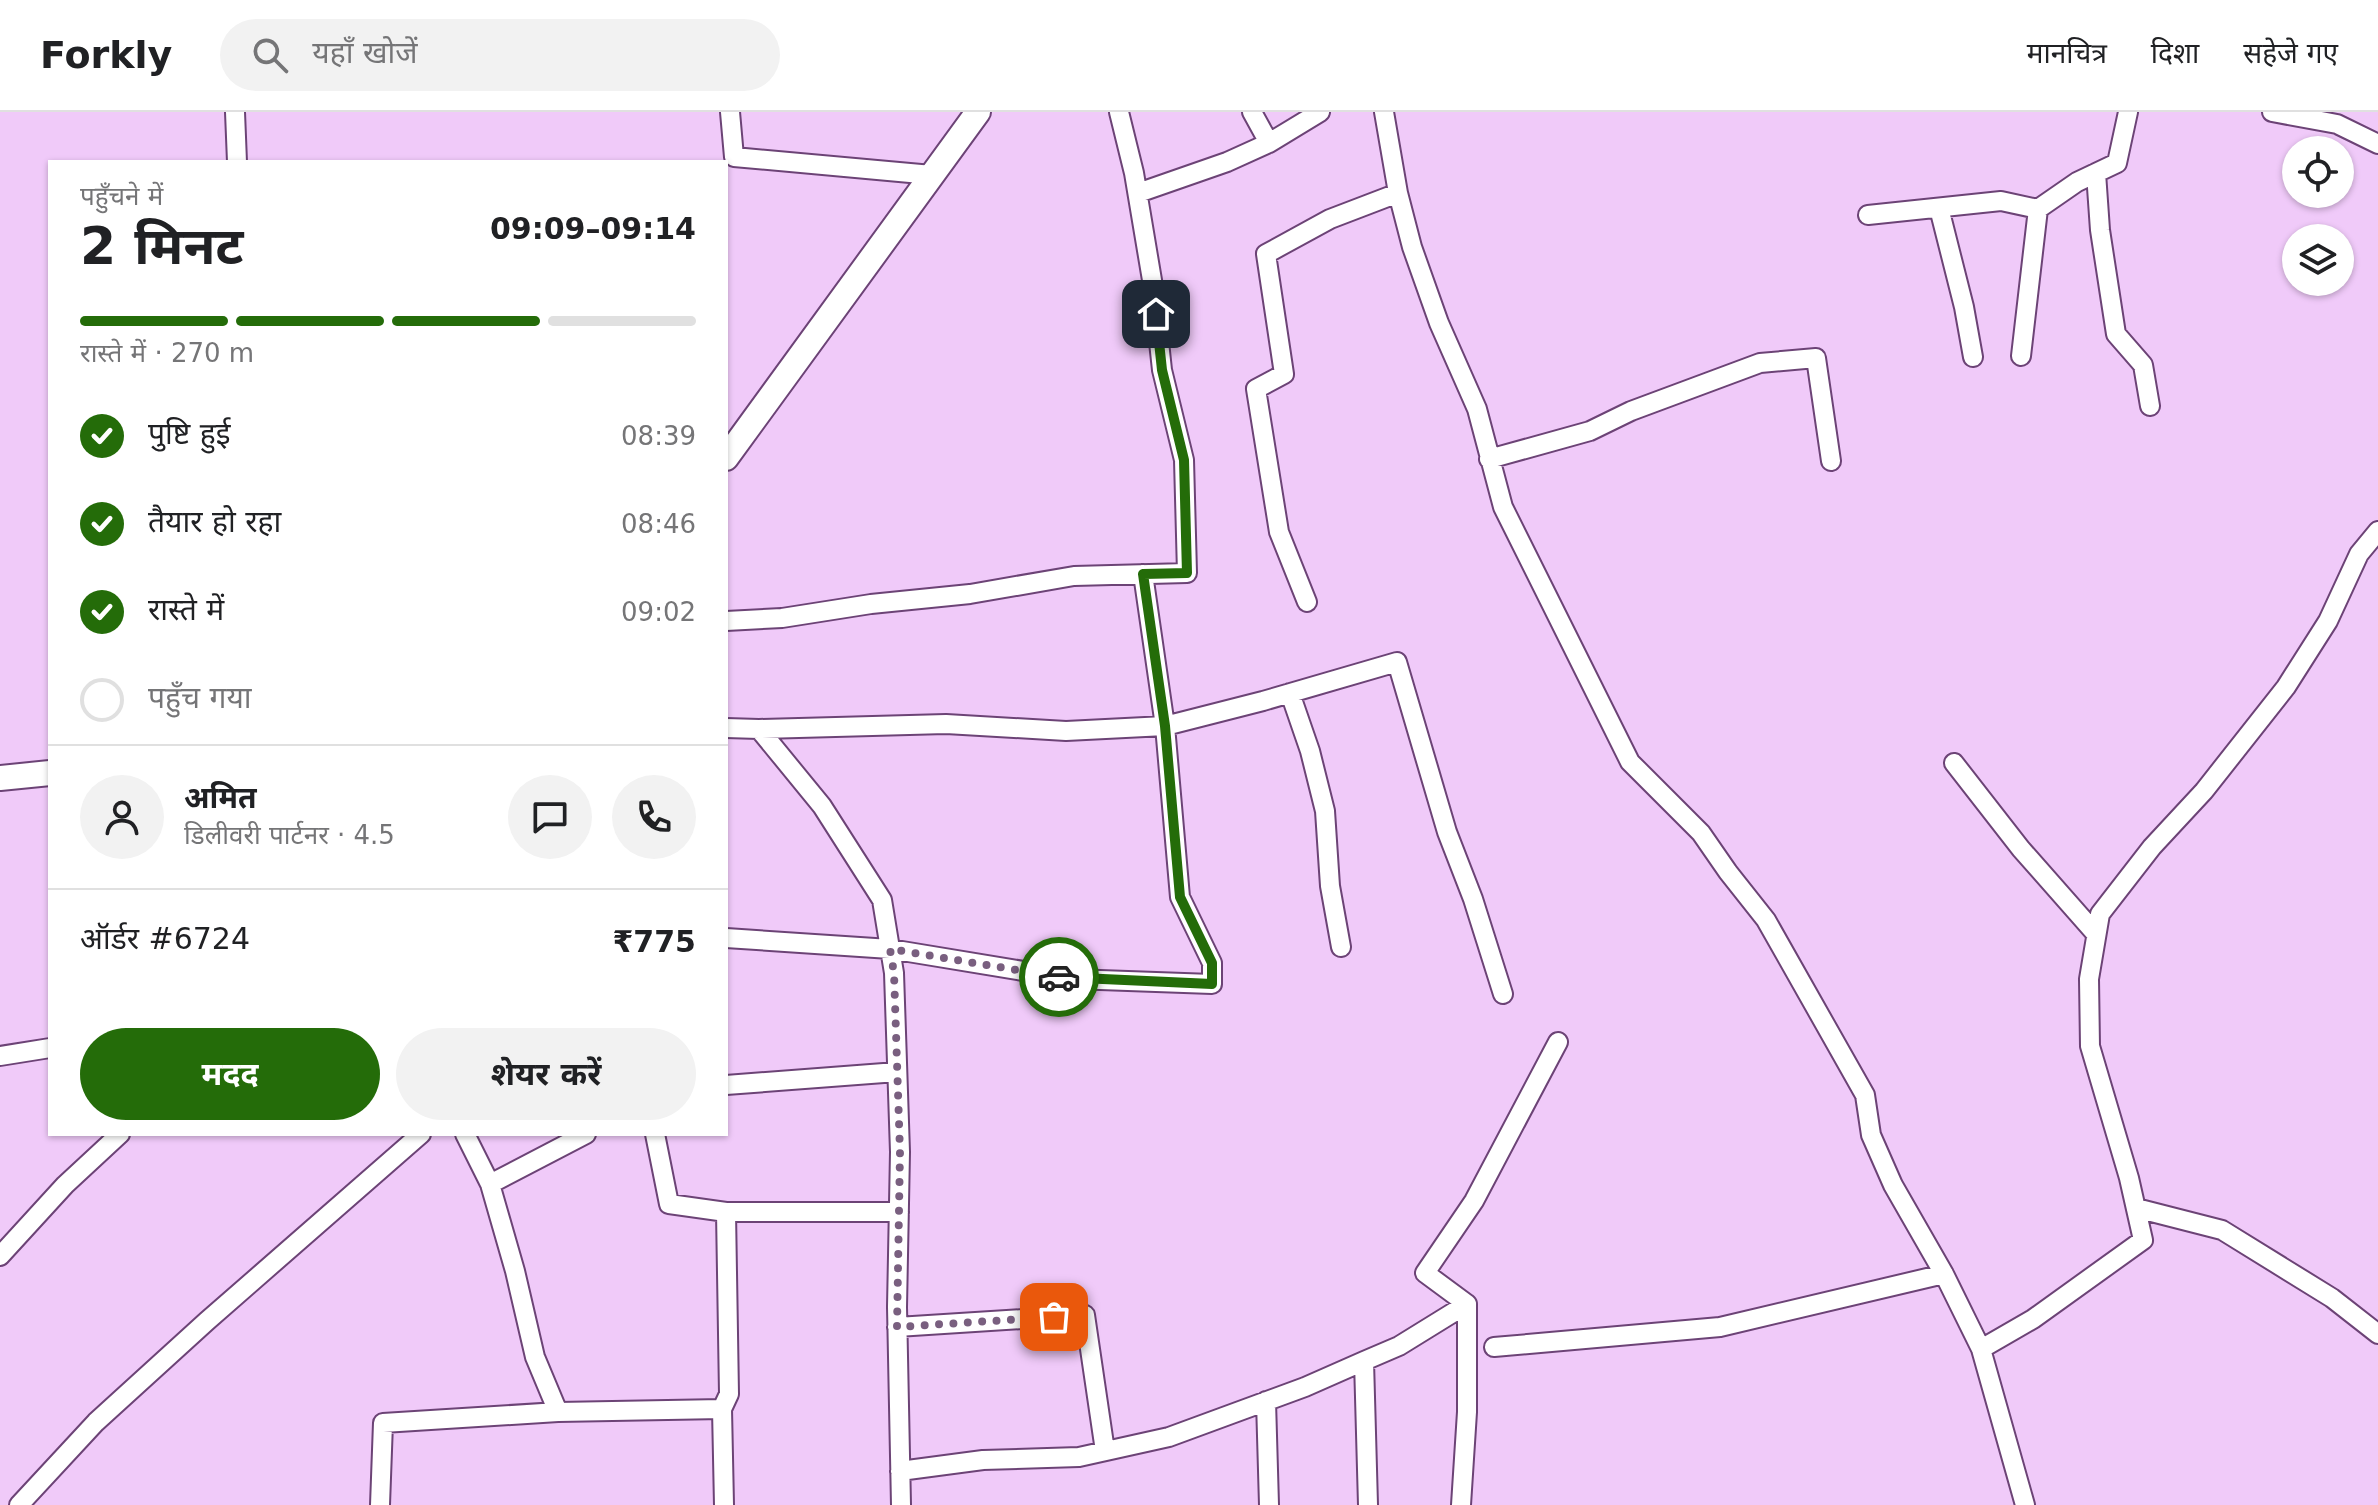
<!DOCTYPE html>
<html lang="hi">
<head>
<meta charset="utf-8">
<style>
  body { margin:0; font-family:"DejaVu Sans","Noto Sans Devanagari",sans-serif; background:#f2f2f2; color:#202124; height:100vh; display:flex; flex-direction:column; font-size:30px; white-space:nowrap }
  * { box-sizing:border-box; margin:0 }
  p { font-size:26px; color:#757577 }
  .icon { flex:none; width:44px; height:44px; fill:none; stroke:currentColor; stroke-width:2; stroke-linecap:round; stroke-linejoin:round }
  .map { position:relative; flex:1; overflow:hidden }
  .panel { position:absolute; left:48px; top:48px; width:680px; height:976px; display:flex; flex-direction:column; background:#fff; border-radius:0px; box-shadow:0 2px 6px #0004 }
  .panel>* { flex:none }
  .controls { position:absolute; left:2282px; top:24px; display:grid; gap:16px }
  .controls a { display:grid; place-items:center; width:72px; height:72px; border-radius:50%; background:#fff; box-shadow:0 2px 6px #0004; font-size:40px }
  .pin { position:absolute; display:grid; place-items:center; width:68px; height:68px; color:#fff; margin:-34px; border-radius:16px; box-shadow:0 4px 12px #0006 }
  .courier { position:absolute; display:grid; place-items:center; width:80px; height:80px; margin:-40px; border:6px solid #246c09; border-radius:50%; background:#fff; color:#222; box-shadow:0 2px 10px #0007 }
  .head em { font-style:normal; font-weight:700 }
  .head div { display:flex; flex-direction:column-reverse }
  .head { display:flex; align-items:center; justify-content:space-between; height:136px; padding:0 32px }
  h1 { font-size:52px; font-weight:700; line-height:60px }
  .bar { display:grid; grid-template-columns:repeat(4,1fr); gap:12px 8px; align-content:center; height:96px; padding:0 32px }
  .bar i { height:10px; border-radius:6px; background:#e0e0e0 }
  .bar .on { background:#246c09 }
  .bar p { grid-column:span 4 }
  .line { display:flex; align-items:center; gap:20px; padding:0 32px; border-top:2px solid #e0e0e0 }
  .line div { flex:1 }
  .round { display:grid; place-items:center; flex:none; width:84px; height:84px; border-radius:42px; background:#f2f2f2 }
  ol { padding:0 32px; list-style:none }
  li { display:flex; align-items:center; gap:24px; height:88px }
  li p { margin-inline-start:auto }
  li .icon { padding:8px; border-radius:50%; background:#246c09; color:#fff; stroke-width:4 }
  li:last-child { color:#757577 }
  li i { width:44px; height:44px; border:4px solid #e0e0e0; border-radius:50% }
  .cta { display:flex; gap:16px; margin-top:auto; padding:16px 32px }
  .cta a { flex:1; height:92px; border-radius:48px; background:#246c09; color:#fff; font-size:32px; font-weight:700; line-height:92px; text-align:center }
  .cta a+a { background:#f2f2f2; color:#202124 }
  header { display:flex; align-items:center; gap:48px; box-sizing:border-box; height:112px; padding:0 40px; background:#fff; border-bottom:2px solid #e0e0e0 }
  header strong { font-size:38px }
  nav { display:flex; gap:44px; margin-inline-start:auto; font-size:28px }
  .search { width:560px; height:72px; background:#f2f2f2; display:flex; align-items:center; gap:20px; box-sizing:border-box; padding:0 28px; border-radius:44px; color:#757577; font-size:30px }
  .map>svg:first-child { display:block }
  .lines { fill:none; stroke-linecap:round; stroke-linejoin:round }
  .street-casing { stroke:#6c4376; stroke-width:22 }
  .secondary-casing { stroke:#6c4376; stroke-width:28 }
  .street { stroke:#fff; stroke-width:18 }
  .secondary { stroke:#fff; stroke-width:24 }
  .done { stroke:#795f7f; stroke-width:8; stroke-dasharray:0 14.4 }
  .route { stroke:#246c09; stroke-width:10 }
</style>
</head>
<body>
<header>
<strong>Forkly</strong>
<div class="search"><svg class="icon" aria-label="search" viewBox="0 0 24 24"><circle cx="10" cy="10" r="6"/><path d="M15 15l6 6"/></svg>यहाँ खोजें</div>
<nav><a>मानचित्र</a><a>दिशा</a><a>सहेजे गए</a></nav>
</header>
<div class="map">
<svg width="2378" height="1393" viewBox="0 0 2378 1393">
  <rect width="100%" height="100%" fill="#f0caf9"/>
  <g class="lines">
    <g class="street-casing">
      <path id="street" d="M235,0l2,50
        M730,0l4,45 198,18
        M1252,0l17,31 51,-31
        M1384,0l14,81 14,54 27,76 38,86 26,98 127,255 71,71 27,39 38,48 99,175 6,40 22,50 51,89 37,75 44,156
        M2272,0l65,12 41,20
        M2096,61l4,57 16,104 27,31 7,41
        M1138,81l89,-31 42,-19
        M1939,96l25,99 9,50
        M1868,103l133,-14 37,8
        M2021,244l17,-147 39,-27 40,-19 11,-51
        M1489,347l101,-28 41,-20 129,-48 56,-5 15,103
        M1307,490l-28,-70 -23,-143 28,-15 -18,-120 64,-35 68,-26
        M726,509l56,-3 89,-14 99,-10 104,-18 113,-3 -3,-113 -22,-90 -9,-84 -19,-113 -15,-61
        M1290,581l20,58 15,60 5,75 11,61
        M726,616l33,1 63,77 60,94 12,73 6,179 -3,155 4,198
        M759,617l187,-5 120,7 99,-5 98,-25 134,-39 50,170 26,67 30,95
        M1954,651l67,86 75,85
        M726,826l164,11 182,30 140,5v-21l-32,-66 -15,-171 -22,-152
        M0,944l50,-8
        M726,973l171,-13
        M465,1022l25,50 25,87 20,86 23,55
        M655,1022l14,70 57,8h173
        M490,1072l96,-50
        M2136,1096l86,22 110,68 46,36
        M0,1144l65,-71 55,-51
        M897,1215l188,-12 20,136
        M1494,1235l226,-20 224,-53
        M1981,1237l52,-30 110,-79 -14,-62 -39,-132 -1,-67 11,-65 52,-67 52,-56 82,-104 42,-66 31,-67 19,-23
        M1364,1249l4,144
        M1266,1289l3,104
        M900,1359l83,-11 96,-3 90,-20 136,-50 59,-26 35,-15 68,-42 -42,-31 49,-72 84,-159
        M19,1393l77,-83 111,-101 214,-187
        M380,1393l3,-82 175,-11 164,-3
        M724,1393l-2,-96 7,-15 -3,-182
        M1461,1393l6,-93v-108"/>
    </g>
    <g class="secondary-casing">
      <path id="secondary" d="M726,346l252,-346
        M0,666l50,-5"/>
    </g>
    <use href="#street" class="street"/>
    <use href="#secondary" class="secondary"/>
  </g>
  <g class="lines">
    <path class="done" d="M1054,1205l-157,10 3,-175 -6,-179 -4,-24 169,28"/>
    <path class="route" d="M1059,865l153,7v-21l-32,-66 -15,-171 -22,-152 44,-1 -3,-113 -22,-90 -6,-56"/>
  </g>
</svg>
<div class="controls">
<a><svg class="icon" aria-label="locate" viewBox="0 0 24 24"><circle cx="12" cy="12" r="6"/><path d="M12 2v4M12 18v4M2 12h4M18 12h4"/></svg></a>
<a><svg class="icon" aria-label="layers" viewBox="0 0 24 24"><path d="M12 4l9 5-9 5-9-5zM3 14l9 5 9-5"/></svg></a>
</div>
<div class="pin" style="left:1054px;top:1205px;background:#ea580c"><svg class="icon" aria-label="bag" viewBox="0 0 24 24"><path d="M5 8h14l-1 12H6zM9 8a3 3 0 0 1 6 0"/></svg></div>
<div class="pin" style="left:1156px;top:202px;background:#1f2937"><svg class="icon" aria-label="home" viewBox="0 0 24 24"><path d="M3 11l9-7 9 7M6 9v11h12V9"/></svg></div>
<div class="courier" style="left:1059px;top:865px"><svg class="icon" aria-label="car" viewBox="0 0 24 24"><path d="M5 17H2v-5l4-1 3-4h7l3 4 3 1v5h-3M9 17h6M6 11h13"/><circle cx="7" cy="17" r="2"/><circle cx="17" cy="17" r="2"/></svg></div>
<section class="panel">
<div class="head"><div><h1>2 मिनट</h1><p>पहुँचने में</p></div><em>09:09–09:14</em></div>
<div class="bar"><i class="on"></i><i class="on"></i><i class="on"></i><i></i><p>रास्ते में · 270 m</p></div>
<ol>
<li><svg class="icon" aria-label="check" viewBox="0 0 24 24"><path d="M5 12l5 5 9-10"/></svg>पुष्टि हुई<p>08:39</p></li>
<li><svg class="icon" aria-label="check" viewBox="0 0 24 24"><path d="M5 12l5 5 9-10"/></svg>तैयार हो रहा<p>08:46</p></li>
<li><svg class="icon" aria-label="check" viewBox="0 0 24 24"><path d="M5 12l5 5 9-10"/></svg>रास्ते में<p>09:02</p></li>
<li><i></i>पहुँच गया</li>
</ol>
<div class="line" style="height:144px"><a class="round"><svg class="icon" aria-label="person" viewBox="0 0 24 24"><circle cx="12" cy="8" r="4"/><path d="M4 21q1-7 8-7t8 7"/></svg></a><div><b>अमित</b><p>डिलीवरी पार्टनर · 4.5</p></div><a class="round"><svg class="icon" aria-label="chat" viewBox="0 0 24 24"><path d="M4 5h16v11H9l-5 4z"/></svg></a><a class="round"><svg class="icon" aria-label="phone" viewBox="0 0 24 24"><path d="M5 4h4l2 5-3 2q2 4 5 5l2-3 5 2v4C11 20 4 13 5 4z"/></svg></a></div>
<div class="line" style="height:104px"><div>ऑर्डर #6724</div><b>₹775</b></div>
<div class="cta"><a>मदद</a><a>शेयर करें</a></div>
</section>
</div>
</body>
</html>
